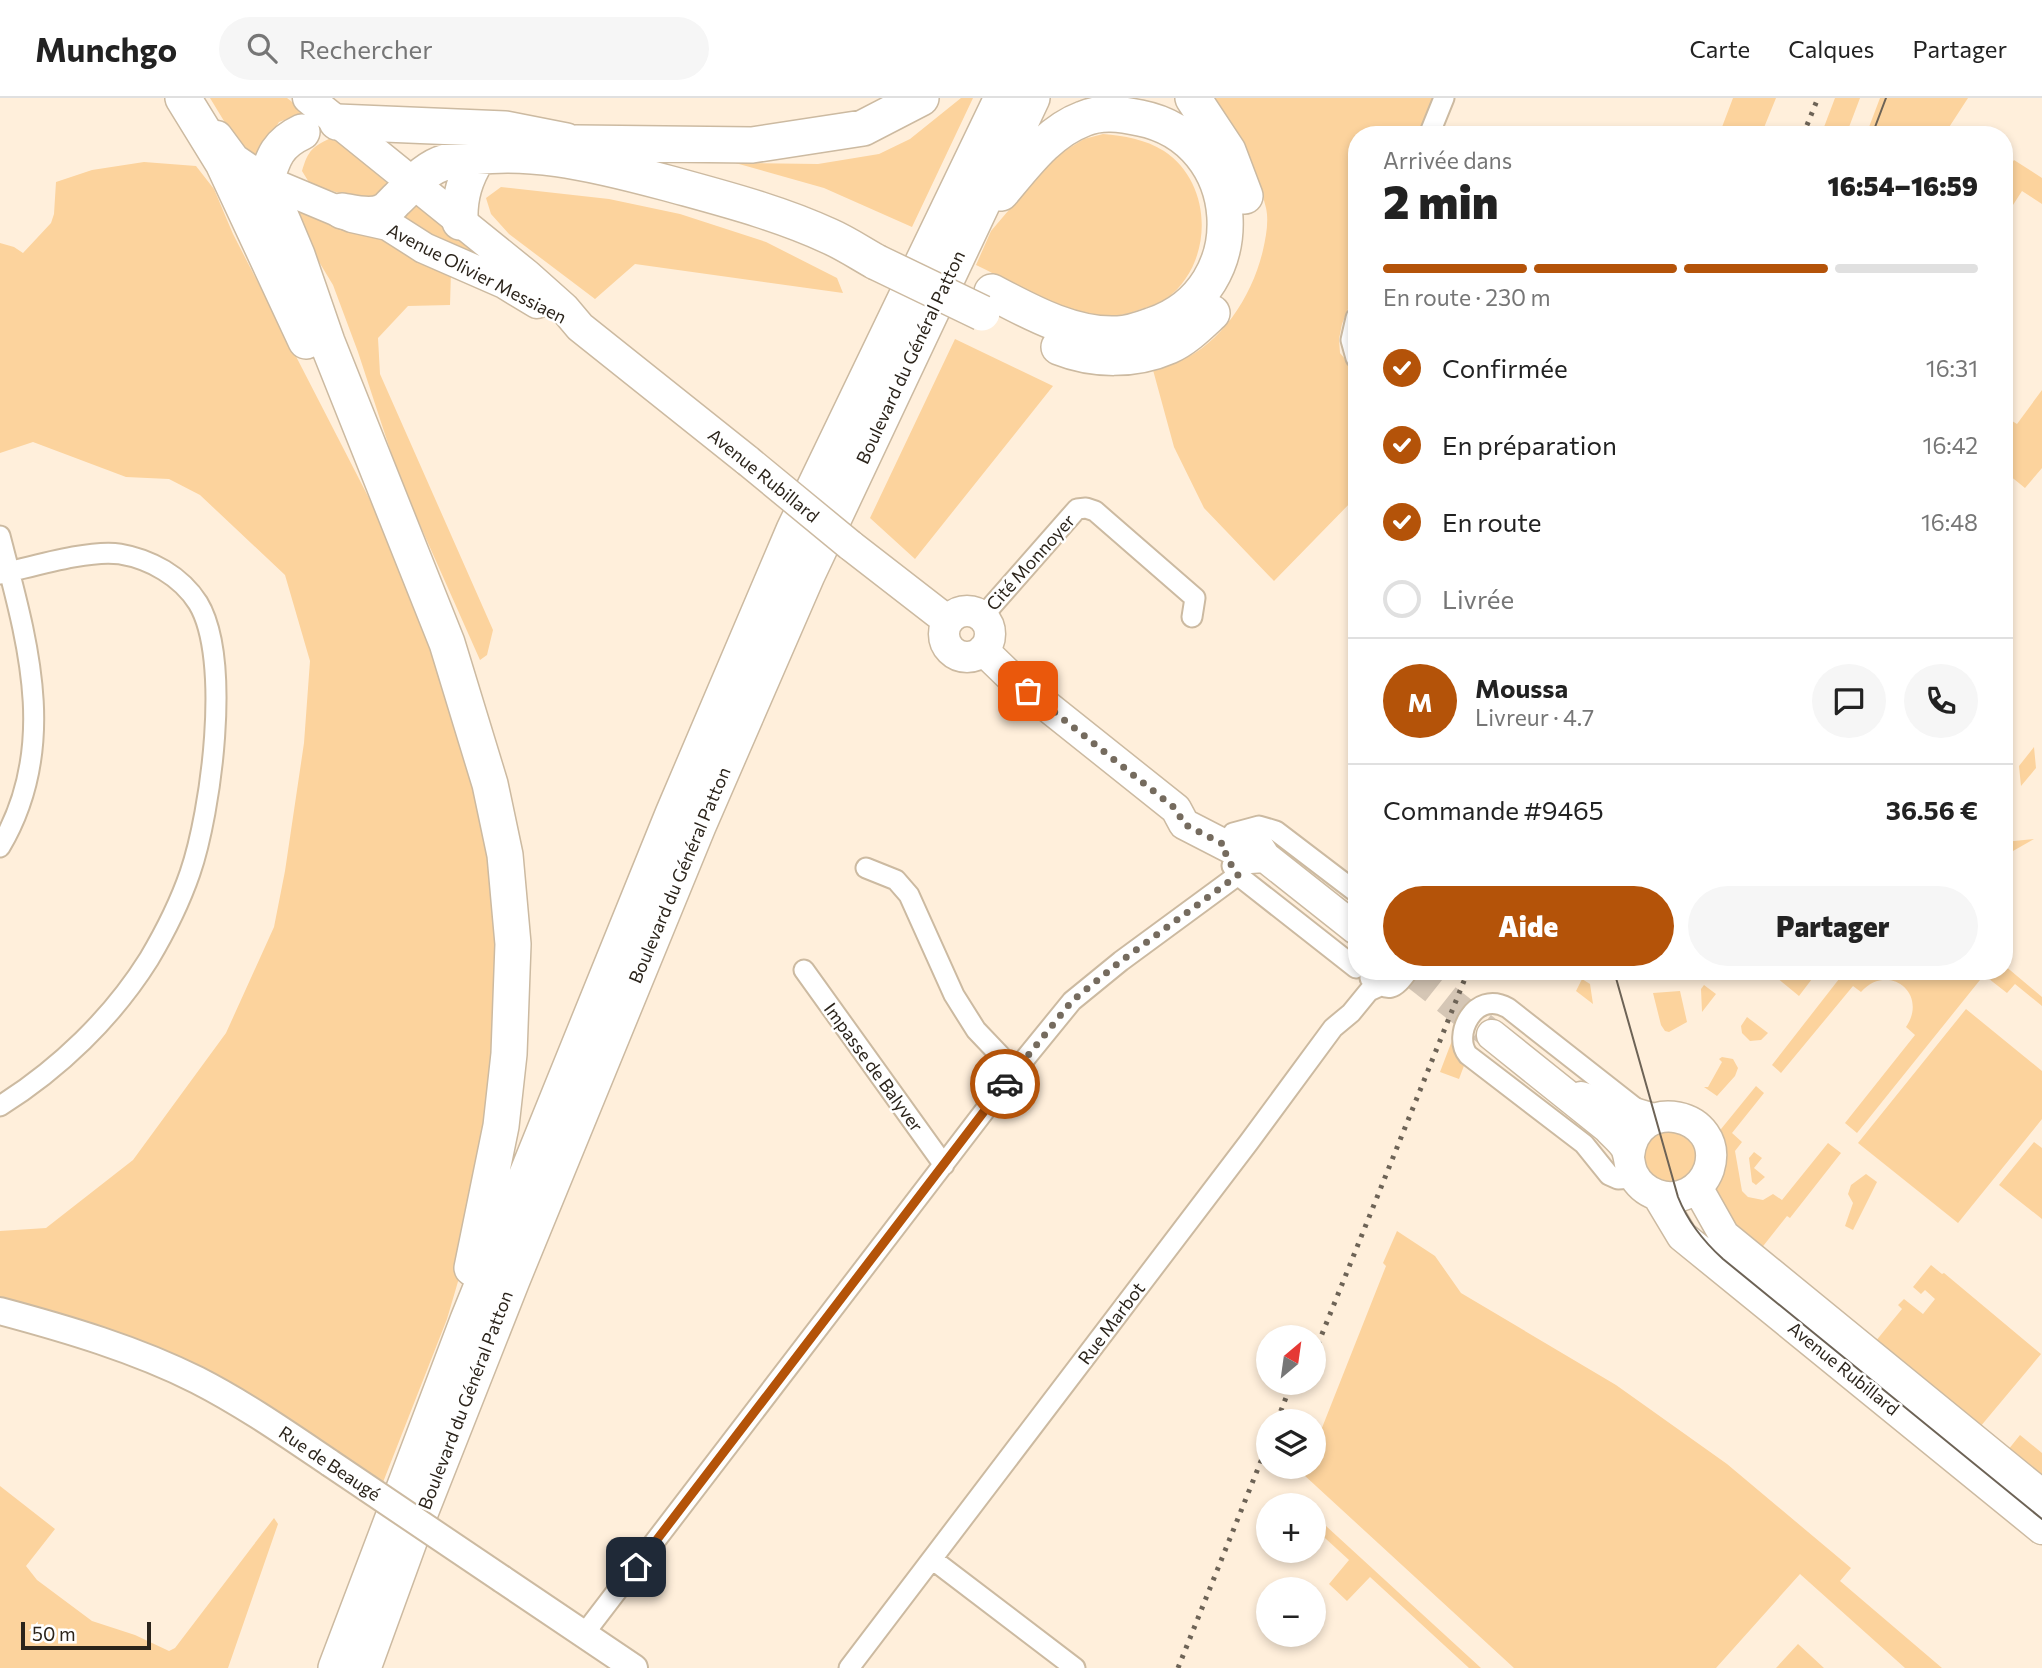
<!DOCTYPE html>
<html lang="fr">
<head>
<meta charset="utf-8">
<style>
  body { margin:0; font-family:Commissioner,sans-serif; background:#f6f6f6; color:#222; height:100vh; display:flex; flex-direction:column; font-size:26px; white-space:nowrap }
  * { box-sizing:border-box; margin:0 }
  p { font-size:23px; color:#767676 }
  .icon { flex:none; width:38px; height:38px; fill:none; stroke:currentColor; stroke-width:2; stroke-linecap:round; stroke-linejoin:round }
  .map { position:relative; flex:1; overflow:hidden }
  .sheet { position:absolute; left:1348px; top:28px; width:665px; height:854px; display:flex; flex-direction:column; background:#fff; border-radius:28px; box-shadow:0 4px 10px #0003 }
  .sheet>* { flex:none }
  .needle { width:46px; rotate:29deg }
  .buttons { position:absolute; left:1256px; top:1227px; display:grid; gap:14px }
  .buttons a { display:grid; place-items:center; width:70px; height:70px; border-radius:50%; background:#fff; box-shadow:0 4px 10px #0003; font-size:35px }
  .scale { position:absolute; left:21px; bottom:18px; width:130px; box-sizing:border-box; padding-left:7px; border:4px solid #2b241b; border-top:0; font-size:19px; line-height:24px; white-space:nowrap; color:#2b241b; -webkit-text-stroke:5px #fff; paint-order:stroke }
  .pin { position:absolute; display:grid; place-items:center; width:60px; height:60px; color:#fff; margin:-30px; border-radius:14px; box-shadow:0 4px 10px #0006 }
  .courier { position:absolute; display:grid; place-items:center; width:70px; height:70px; margin:-35px; border:5px solid #b45309; border-radius:50%; background:#fff; color:#222; box-shadow:0 2px 9px #0007 }
  .head em { font-style:normal; font-weight:800 }
  .head div { display:flex; flex-direction:column-reverse }
  .head { display:flex; align-items:center; justify-content:space-between; height:119px; padding:0 35px }
  h1 { font-size:46px; font-weight:800; line-height:52px }
  .bar { display:grid; grid-template-columns:repeat(4,1fr); gap:10px 7px; align-content:center; height:84px; padding:0 35px }
  .bar i { height:9px; border-radius:5px; background:#e0e0e0 }
  .bar .selected { background:#b45309 }
  .bar p { grid-column:span 4 }
  .line { display:flex; align-items:center; gap:18px; padding:0 35px; border-top:2px solid #e0e0e0 }
  .line div { flex:1 }
  .round { display:grid; place-items:center; flex:none; width:74px; height:74px; border-radius:37px; background:#f6f6f6 }
  ol { padding:0 35px; list-style:none }
  li { display:flex; align-items:center; gap:21px; height:77px }
  li p { margin-inline-start:auto }
  li .icon { padding:7px; border-radius:50%; background:#b45309; color:#fff; stroke-width:4 }
  li:last-child { color:#767676 }
  li i { width:38px; height:38px; border:4px solid #e0e0e0; border-radius:50% }
  .cta { display:flex; gap:14px; margin-top:auto; padding:14px 35px }
  .cta a { flex:1; height:80px; border-radius:42px; background:#b45309; color:#fff; font-size:28px; font-weight:800; line-height:80px; text-align:center }
  .cta a+a { background:#f6f6f6; color:#222 }
  header { display:flex; align-items:center; gap:42px; box-sizing:border-box; height:98px; padding:0 35px; background:#fff; border-bottom:2px solid #e0e0e0 }
  header strong { font-size:33px }
  nav { display:flex; gap:38px; margin-inline-start:auto; font-size:24px }
  .search { width:490px; height:63px; background:#f6f6f6; display:flex; align-items:center; gap:18px; box-sizing:border-box; padding:0 24px; border-radius:38px; color:#767676; font-size:26px }
  .map>svg:first-child { display:block }
  .green { fill:#fcd39d }
  .lines { fill:none; stroke-linecap:round; stroke-linejoin:round }
  .primary-tunnel { stroke:#d5c6b5; stroke-width:30; stroke-dasharray:30 15; stroke-linecap:butt }
  .street-casing { stroke:#ccbaa1; stroke-width:23 }
  .secondary-casing { stroke:#ccbaa1; stroke-width:30 }
  .primary-casing { stroke:#ccbaa1; stroke-width:33 }
  .highway-casing { stroke:#ccbaa1; stroke-width:38 }
  .street { stroke:#fff; stroke-width:19 }
  .secondary { stroke:#fff; stroke-width:26 }
  .primary { stroke:#fff; stroke-width:30 }
  .highway { stroke:#fff; stroke-width:35 }
  .tram { stroke:#6d6356; stroke-width:2 }
  .rail { stroke:#6d6356; stroke-width:5; stroke-dasharray:3.5 7; stroke-linecap:butt }
  .secondary-bridge-casing { stroke:#ccbaa1; stroke-width:30; stroke-linecap:butt }
  .primary-bridge-casing { stroke:#ccbaa1; stroke-width:33; stroke-linecap:butt }
  .highway-bridge-casing { stroke:#ccbaa1; stroke-width:38; stroke-linecap:butt }
  .secondary-bridge { stroke:#fff; stroke-width:26 }
  .primary-bridge { stroke:#fff; stroke-width:30 }
  .highway-bridge { stroke:#fff; stroke-width:35 }
  .done { stroke:#756b5e; stroke-width:7; stroke-dasharray:0 12.6 }
  .route { stroke:#b45309; stroke-width:9 }
  .labels { text-anchor:middle; dominant-baseline:central; stroke-width:5; stroke-linejoin:round; paint-order:stroke }
  .street-label { font-size:18px; fill:#2b241b; stroke:#fff }
</style>
</head>
<body>
<header>
<strong>Munchgo</strong>
<div class="search"><svg class="icon" aria-label="search" viewBox="0 0 24 24"><circle cx="10" cy="10" r="6"/><path d="M15 15l6 6"/></svg>Rechercher</div>
<nav><a>Carte</a><a>Calques</a><a>Partager</a></nav>
</header>
<div class="map">
<svg width="2042" height="1570" viewBox="0 0 2042 1570">
  <rect width="100%" height="100%" fill="#ffefdb"/>
  <path class="green" d="M210,0h77l18,14 -26,10 -20,33 -8,3 -10,-9z
    M961,0h12l-61,129 -88,-39 -103,-29 32,4 65,1 61,-10 31,-15z
    M1213,0h221l-15,37h-63v154l-14,35 -3,15 1,14 16,19v125l-82,84 -70,-73 -30,-61 -21,-77c9,-3 18,-5 26,-9 43,-17 74,-67 84,-111 3,-13 6,-29 3,-42 -9,-41 -31,-75 -53,-110z
    M1733,0h43l-15,37h-42z
    M1835,0h25l-14,37h-25z
    M1880,0h88l-24,37h-78z
    M1103,36c21,2 42,5 61,17 50,33 50,113 2,148 -7,4 -17,8 -25,10 -10,4 -20,7 -31,7 -48,-2 -92,-31 -134,-51l15,-34 50,-59 20,-19 23,-14z
    M333,39l60,51 -20,10 -21,-1 -42,-13 -8,-13c6,-21 11,-25 31,-34z
    M2014,62l28,18v26l-20,-13 -18,28v-44z
    M144,64l52,4 18,23 19,45 157,305 74,202 29,117 7,155 -33,238 -20,68 -69,176 -140,-93 -238,-91v-80l46,-3 87,-68 93,-127 48,-106 11,-56 19,-128 6,-82 -25,-86 -85,-80 -31,-16 -43,-2 -93,-35 -33,11v-210l14,4 9,6 28,-30 3,-9 2,-32 36,-12z
    M501,89l108,12 71,15 86,28 71,36 6,15 -208,-29 -40,35 -86,-65 -18,-20 -5,-16z
    M280,99l103,34 68,40 -1,34 -42,1 -30,32 2,36 113,256 -6,25 -7,5 -80,-180 -42,-128 -25,-67z
    M414,105l88,69 -104,-54z
    M955,241l98,47 -138,173 -45,-41z
    M2042,292v78l-17,20 -21,-17v-6l4,4 5,-7 -5,-5 -4,5v-46l13,8z
    M2034,649l2,21 -15,18 -2,-20z
    M2034,741l-21,12 -9,15v-24z
    M2004,867l38,32v9l-27,-22 -8,9 -23,-18 -127,158 -12,-10 70,-88 -9,-8c23,-34 -18,-65 -45,-35l-8,-6 -72,87 -9,-8 67,-86 15,-8h150z
    M1783,873h35l-19,25 -22,-18z
    M1582,881l8,5 3,20 -17,-13z
    M1704,887l12,9 -14,18 -1,-23z
    M1680,893l7,31 -18,10 -4,-1 -4,-6 -8,-32z
    M1966,911l76,62v48l-84,104 -100,-80z
    M1747,919l21,16 -7,7 -11,1 -8,-8 -1,-7z
    M1453,940l1,12 11,13 -6,16 -19,-7z
    M1722,959l11,2 5,9 -3,8 -18,20 -13,-9h4l14,-25 -3,-3z
    M1756,988l8,7 -32,40 10,9 -7,9 7,40 6,6 15,3 10,-6 9,6 46,-57 13,10 -51,65 -3,-2 -27,34 -25,-22 -21,-44 3,-50z
    M1643 1059a27 27 0 1 1 54 0a27 27 0 1 1-54 0Z
    M2034,1044l8,6v71l-43,-34z
    M1754,1054l8,6 -8,10 11,9 -9,8 -4,-3 -3,-24z
    M1866,1076l11,8 -24,48 -8,-4 8,-23 -5,-9 3,-9z
    M1397,1133l38,25 26,37 155,92 111,79 124,104 -11,13 102,87h-37l-105,-94 -84,94h-202l-210,-193 3,-8 7,-1v-18l72,-182 -3,-3z
    M1931,1167l11,9 2,-1 97,81 -61,73 -105,-85 27,-33 -4,-4 6,-6 19,15 12,-15 -10,-9 -4,4 -8,-7z
    M2020,1337l22,18v24l-34,-27z
    M0,1388l55,43 -29,37 11,14 55,41 43,14 34,16 6,-3 99,-130 4,6 -50,144h-228z
    M1314,1417l167,153h-12l-99,-91 -23,24 -18,-17 20,-24 -35,-32z
    M1798,1546l26,24h-48z"/>
  <g class="lines">
    <path class="primary-tunnel" d="M1411,873l81,64"/>
    <g class="street-casing">
      <path id="street" d="M1429,37l15,-37
        M1356,220l-5,22 5,18
        M0,438c27,104 60,210 0,311
        M0,476c31,-7 90,-25 120,-20 30,5 61,22 78,49 34,56 13,209 -8,270 -10,29 -25,59 -41,86 -37,59 -90,110 -149,147
        M982,519l95,-108 9,-1 9,3 100,87 -3,19
        M1233,735l26,-7 17,5 80,61
        M1232,768l12,14 112,88
        M866,770l30,12 13,15 45,100 22,35 39,41
        M804,872l140,195
        M1370,880c19,15 24,12 38,-7
        M1635,1080l-17,1 -9,-4 -25,-31 -116,-89c-16,-19 6,-66 40,-47l130,102
        M932,1461l143,109
        M584,1536l431,-563 57,-70 49,-40 117,-86
        M849,1570l400,-526 84,-114 18,-15 18,-22 11,-5"/>
    </g>
    <g class="secondary-casing">
      <path id="secondary" d="M0,1213c67,18 135,38 197,69 47,24 90,54 133,83
        M502,1481l132,89"/>
    </g>
    <g class="primary-casing">
      <path id="primary" d="M308,0l219,177 37,33 16,19 168,134
        M217,38l17,23 32,22 86,36 36,8 36,23 80,35 33,20
        M850,447l98,76
        M944 536a23 23 0 1 1 46 0a23 23 0 1 1-46 0Z
        M983,552l30,29 163,130 8,15 66,34 15,-1
        M1252,745l6,3 7,11 91,72
        M1492,937l116,93c6,7 14,13 18,20 4,9 3,18 7,26 10,20 35,29 55,19 10,-5 17,-13 21,-24 17,-56 -74,-77 -80,-13
        M1581,999l73,22
        M1697,1089l27,48 318,260
        M1658,1098l24,40 360,293"/>
    </g>
    <g class="highway-casing">
      <path id="highway" d="M183,0l40,65 83,178
        M1193,0l35,53 17,45
        M337,24l168,7 61,12
        M302,34c-24,11 -29,25 -36,49l31,74 30,87 120,301 43,141 15,71 8,89 -4,110 -8,72 -29,142
        M576,45l176,2 111,-17 58,-30
        M342,113c12,2 30,7 42,0 4,-2 8,-7 12,-11 15,-14 29,-32 50,-38 73,-18 150,2 221,21 54,15 110,29 162,53 16,7 31,17 47,26
        M460,124c-1,-25 5,-44 18,-65
        M992,194c38,20 81,44 125,42 12,0 25,-5 36,-9 103,-35 93,-186 -13,-207 -19,-4 -39,-7 -57,1 -35,13 -59,47 -82,74
        M1059,249c35,14 76,14 110,-1 16,-7 30,-21 43,-33
        M336,1570l132,-348 205,-506 121,-284 208,-432
        M363,1570l48,-132 101,-256 186,-454 109,-251 225,-477"/>
    </g>
    <use href="#street" class="street"/>
    <use href="#secondary" class="secondary"/>
    <use href="#primary" class="primary"/>
    <use href="#highway" class="highway"/>
    <path class="tram" d="M1872,37l14,-37
      M1614,873l64,226c10,25 25,44 45,62l319,260"/>
    <path class="rail" d="M1803,37l15,-37
      M1314,1256l154,-383
      M1277,1323l15,-39
      M1178,1570l91,-227"/>
    <g class="secondary-bridge-casing">
      <path id="secondary-bridge" d="M330,1365l172,116"/>
    </g>
    <g class="primary-bridge-casing">
      <path id="primary-bridge" d="M748,363l102,84"/>
    </g>
    <g class="highway-bridge-casing">
      <path id="highway-bridge" d="M876,164l106,51"/>
    </g>
    <use href="#secondary-bridge" class="secondary-bridge"/>
    <use href="#primary-bridge" class="primary-bridge"/>
    <use href="#highway-bridge" class="highway-bridge"/>
  </g>
  <g class="lines">
    <path class="done" d="M1005,986l67,-83 49,-40 117,-86 -12,-18 -1,-12 -41,-21 -8,-15 -148,-118"/>
    <path class="route" d="M636,1469l369,-483"/>
  </g>
  <g class="labels">
    <g class="street-label">
      <text transform="translate(477 175) rotate(27)">Avenue Olivier Messiaen</text>
      <text transform="translate(910 259) rotate(-65)">Boulevard du Général Patton</text>
      <text transform="translate(764 377) rotate(39)">Avenue Rubillard</text>
      <text transform="translate(1030 464) rotate(-48)">Cité Monnoyer</text>
      <text transform="translate(679 777) rotate(-67)">Boulevard du Général Patton</text>
      <text transform="translate(874 969) rotate(54)">Impasse de Balyver</text>
      <text transform="translate(1111 1225) rotate(-53)">Rue Marbot</text>
      <text transform="translate(1844 1270) rotate(39)">Avenue Rubillard</text>
      <text transform="translate(465 1302) rotate(-69)">Boulevard du Général Patton</text>
      <text transform="translate(330 1365) rotate(34)">Rue de Beaugé</text>
    </g>
  </g>
</svg>
<div class="buttons">
<a><svg class="needle" viewBox="-14 -14 28 28"><path d="M0-13l5 13h-10z" fill="#e53935"/><path d="M0 13l5-13h-10z" fill="#767676"/></svg></a>
<a><svg class="icon" aria-label="layers" viewBox="0 0 24 24"><path d="M12 4l9 5-9 5-9-5zM3 14l9 5 9-5"/></svg></a>
<a>+</a>
<a>−</a>
</div>
<div class="scale">50 m</div>
<div class="pin" style="left:1028px;top:593px;background:#ea580c"><svg class="icon" aria-label="bag" viewBox="0 0 24 24"><path d="M5 8h14l-1 12H6zM9 8a3 3 0 0 1 6 0"/></svg></div>
<div class="pin" style="left:636px;top:1469px;background:#1f2937"><svg class="icon" aria-label="home" viewBox="0 0 24 24"><path d="M3 11l9-7 9 7M6 9v11h12V9"/></svg></div>
<div class="courier" style="left:1005px;top:986px"><svg class="icon" aria-label="car" viewBox="0 0 24 24"><path d="M5 17H2v-5l4-1 3-4h7l3 4 3 1v5h-3M9 17h6M6 11h13"/><circle cx="7" cy="17" r="2"/><circle cx="17" cy="17" r="2"/></svg></div>
<section class="sheet">
<div class="head"><div><h1>2 min</h1><p>Arrivée dans</p></div><em>16:54–16:59</em></div>
<div class="bar"><i class="selected"></i><i class="selected"></i><i class="selected"></i><i></i><p>En route · 230 m</p></div>
<ol>
<li><svg class="icon" aria-label="check" viewBox="0 0 24 24"><path d="M5 12l5 5 9-10"/></svg>Confirmée<p>16:31</p></li>
<li><svg class="icon" aria-label="check" viewBox="0 0 24 24"><path d="M5 12l5 5 9-10"/></svg>En préparation<p>16:42</p></li>
<li><svg class="icon" aria-label="check" viewBox="0 0 24 24"><path d="M5 12l5 5 9-10"/></svg>En route<p>16:48</p></li>
<li><i></i>Livrée</li>
</ol>
<div class="line" style="height:126px"><b class="round" style="background:#b45309;color:#fff">M</b><div><b>Moussa</b><p>Livreur · 4.7</p></div><a class="round"><svg class="icon" aria-label="chat" viewBox="0 0 24 24"><path d="M4 5h16v11H9l-5 4z"/></svg></a><a class="round"><svg class="icon" aria-label="phone" viewBox="0 0 24 24"><path d="M5 4h4l2 5-3 2q2 4 5 5l2-3 5 2v4C11 20 4 13 5 4z"/></svg></a></div>
<div class="line" style="height:91px"><div>Commande #9465</div><b>36.56 €</b></div>
<div class="cta"><a>Aide</a><a>Partager</a></div>
</section>
</div>
</body>
</html>
